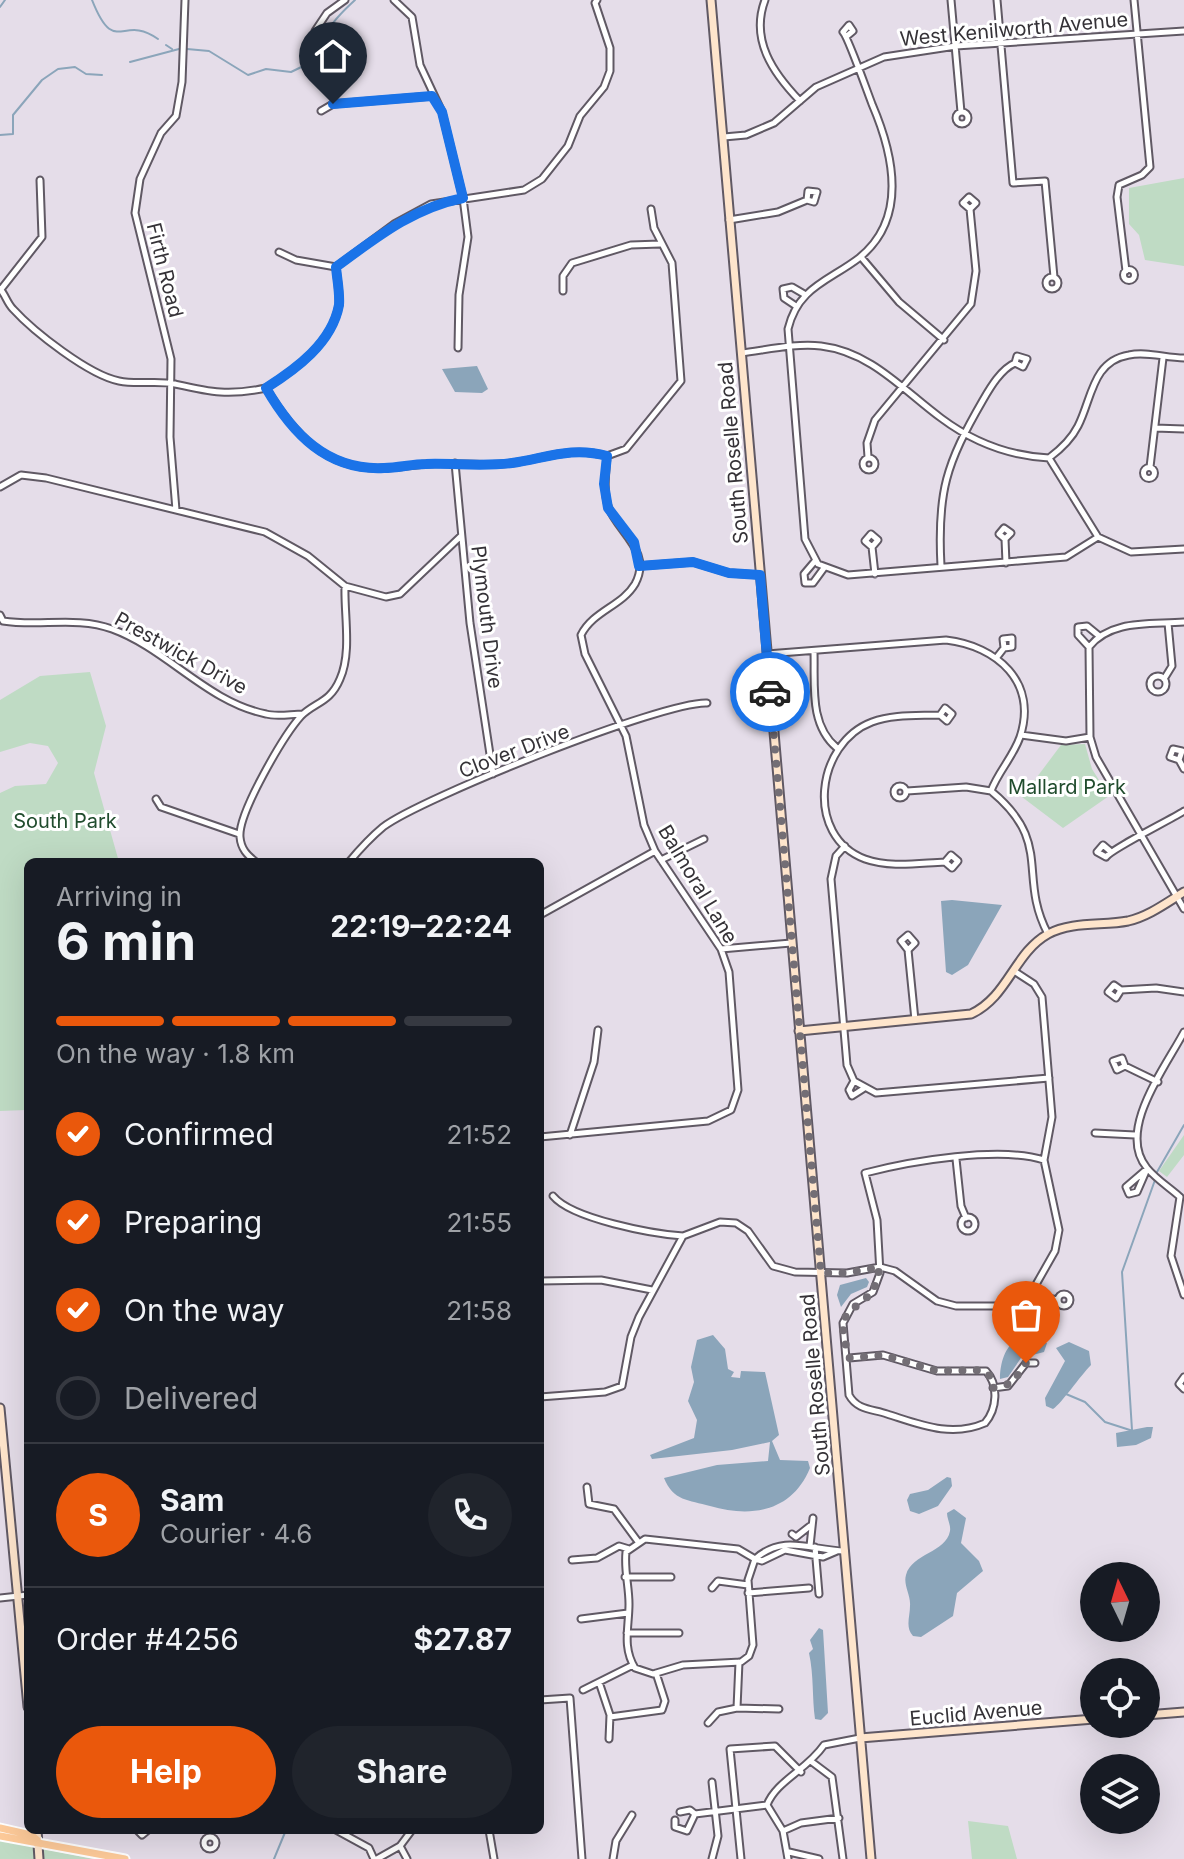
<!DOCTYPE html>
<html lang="en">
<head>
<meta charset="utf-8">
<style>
  body { margin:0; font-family:Inter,sans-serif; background:#20242c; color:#f1f3f6; height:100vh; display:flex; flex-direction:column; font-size:30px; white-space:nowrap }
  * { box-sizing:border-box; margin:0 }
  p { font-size:26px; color:#9ea1a6 }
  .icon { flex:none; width:44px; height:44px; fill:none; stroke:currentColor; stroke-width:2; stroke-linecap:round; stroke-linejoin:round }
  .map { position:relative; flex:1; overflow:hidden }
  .sheet { position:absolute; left:24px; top:858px; width:520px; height:976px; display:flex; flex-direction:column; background:#171b24; border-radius:12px; box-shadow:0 8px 32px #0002 }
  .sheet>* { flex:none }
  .needle { width:52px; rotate:355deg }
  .controls { position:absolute; left:1080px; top:1562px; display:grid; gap:16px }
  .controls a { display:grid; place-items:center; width:80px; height:80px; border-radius:50%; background:#171b24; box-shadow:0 8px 32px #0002; font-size:40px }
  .pin { position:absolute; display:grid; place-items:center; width:68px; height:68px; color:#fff; margin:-82px -34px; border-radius:50% 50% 50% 0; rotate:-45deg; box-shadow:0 0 8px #0007 }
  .pin .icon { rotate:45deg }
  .courier { position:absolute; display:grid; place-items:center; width:80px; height:80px; margin:-40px; border:6px solid #1a73e8; border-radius:50%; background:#fff; color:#222; box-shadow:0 2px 10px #0007 }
  .overview em { font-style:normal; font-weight:700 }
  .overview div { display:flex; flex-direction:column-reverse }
  .overview { display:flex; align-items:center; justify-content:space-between; height:136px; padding:0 32px }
  h1 { font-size:52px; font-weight:700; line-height:60px }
  .bar { display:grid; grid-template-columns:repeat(4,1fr); gap:12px 8px; align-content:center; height:96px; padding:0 32px }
  .bar i { height:10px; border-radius:6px; background:#363941 }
  .bar .selected { background:#ea580c }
  .bar p { grid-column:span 4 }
  .line { display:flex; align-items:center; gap:20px; padding:0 32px; border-top:2px solid #363941 }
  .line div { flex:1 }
  .round { display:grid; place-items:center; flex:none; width:84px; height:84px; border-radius:42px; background:#20242c }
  ol { padding:0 32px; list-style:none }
  li { display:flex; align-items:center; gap:24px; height:88px }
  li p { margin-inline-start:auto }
  li .icon { padding:8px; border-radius:50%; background:#ea580c; color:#fff; stroke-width:4 }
  li:last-child { color:#9ea1a6 }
  li i { width:44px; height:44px; border:4px solid #363941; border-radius:50% }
  .cta { display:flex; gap:16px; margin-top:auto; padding:16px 32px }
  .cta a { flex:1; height:92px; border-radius:48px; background:#ea580c; color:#fff; font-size:32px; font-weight:700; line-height:92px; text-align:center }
  .cta a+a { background:#20242c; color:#f1f3f6 }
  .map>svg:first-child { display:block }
  .green { fill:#bfdbc4 }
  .water { fill:#8ba5ba }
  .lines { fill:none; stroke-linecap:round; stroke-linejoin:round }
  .stream { stroke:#8ba5ba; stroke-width:2 }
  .street-casing { stroke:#605964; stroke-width:9 }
  .secondary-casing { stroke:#605964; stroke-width:11 }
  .primary-casing { stroke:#fff; stroke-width:11 }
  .street { stroke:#fff; stroke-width:5 }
  .secondary { stroke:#fee5cc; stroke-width:7 }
  .primary { stroke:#fdca99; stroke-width:7 }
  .done { stroke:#736e75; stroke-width:8; stroke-dasharray:0 14.4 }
  .route { stroke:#1a73e8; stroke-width:10 }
  .labels { text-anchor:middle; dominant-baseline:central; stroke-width:6; stroke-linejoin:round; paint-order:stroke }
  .street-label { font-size:20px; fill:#353237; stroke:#fff }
  .park-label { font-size:20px; fill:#204c2d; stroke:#fff }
</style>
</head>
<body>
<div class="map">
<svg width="1184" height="1859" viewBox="0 0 1184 1859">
  <rect width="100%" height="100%" fill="#e5dde9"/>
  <path class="green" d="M1184,178v88l-39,-6 -6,-25 -10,-11v-36z
    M90,672l16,54 -12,47 25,89h-91v259l-2,-11 -26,1v-318l15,-7 31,-2 12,-21 -10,-17 -18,-3 -30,9v-52l40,-24z
    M1085,744l7,25 17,27 -46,32 -41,-31 39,-52z
    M1184,1135v20l-17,22 -8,-6z
    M968,1821l40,5 9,33h-45z
    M0,1840l93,19h-93z"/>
  <path class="water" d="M477,366l11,23 -6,4 -27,-1 -13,-23z
    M952,900l50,5 -34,60 -16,10 -6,-3 -5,-71z
    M866,1278l3,4 -2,5 -16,7 -10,13 -4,-12 3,-10z
    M713,1335l12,14 3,20 6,3 -3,5 9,1 1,-7 24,1 14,63 -7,6 8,19 28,1 2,7c-18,44 -59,50 -100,38 -21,-6 -37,-5 -46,-28l53,-13 51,-4 2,-19 -38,8 -80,9 -2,-4 44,-17 3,-18 -9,-19 6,-19 -3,-15 6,-27z
    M1029,1335l18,8 -3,9 -23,6 -13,19 -8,2c0,-19 7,-41 29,-44z
    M1069,1342l20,9 2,14c-11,11 -29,38 -38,44l-7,-3 -1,-8 20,-37 -9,-13z
    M1147,1427h6l-2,11 -15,7 -19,2 -1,-14z
    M947,1477l4,1 1,8 -14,20 -19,8 -9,-3 -3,-11 3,-6 18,-4z
    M954,1509l12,9 -5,25 18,18 4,10 -26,22 -4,23 -32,21 -8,-1c-8,-9 -3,-19 -3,-30 1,-11 -7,-21 -4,-31 6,-22 40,-22 44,-44 1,-6 -3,-12 -3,-18z
    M819,1628l4,2 5,83 -7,7 -6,-1c-3,-21 -1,-43 -6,-66l4,-4 -3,-9z"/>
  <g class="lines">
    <path class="stream" d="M92,0c23,58 30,13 66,39
      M0,7l5,-7
      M166,45l6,4
      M187,49l22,2 39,24 18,-6 25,3 27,-13c11,-33 12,-36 37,-59
      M130,62l49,-13
      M0,135l13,-1v-19l29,-35 16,-11 17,-2 11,7 16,1
      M1157,1172l27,-47
      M1066,1394l19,8 20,20 28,9
      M1132,1430l-10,-158 33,-92
      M274,1859l12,-29"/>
    <g class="street-casing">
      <path id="street" d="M394,0l18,17 8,48 22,47 21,86 5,39 -9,58 -1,53
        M765,0c-15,40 8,73 35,101
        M951,0l10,112
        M997,0l16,183 32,-2 9,96
        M315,31l12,-18 18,-13
        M847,36l6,-5 -4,-6 -6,7c5,5 24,59 29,72 21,49 37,114 -13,154 -30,23 -61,29 -71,71l17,210 13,25 30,11 218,-18 32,-20
        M321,111l12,-7 99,-8
        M956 118a6 6 0 1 1 12 0a6 6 0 1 1-12 0Z
        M724,137l22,-2 28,-12 42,-36 68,-30 72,-11 228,-15
        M729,220l49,-8 29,-12 7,2 3,-10 -9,-1 -1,9
        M279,252l17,8 40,7
        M861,257l38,45 45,38
        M1123.5 275a5.5 5.5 0 1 1 11 0a5.5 5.5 0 1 1-11 0Z
        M1126,271l-9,-74 2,-12 23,-10 8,-8 -16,-167
        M1046 283a6 6 0 1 1 12 0a6 6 0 1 1-12 0Z
        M2,288l40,-51 -2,-57
        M0,289c5,5 7,14 13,20 21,23 76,66 106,72 19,4 38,-1 56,3 36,8 53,12 91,4 27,45 60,83 118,80 14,0 28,-3 42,-4 28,-2 58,3 86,-1 34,-5 60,-17 95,-7
        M563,291v-15l9,-13 59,-18 29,-1
        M796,306l-12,-8 -1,-9 9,-2 12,7
        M741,353c25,-3 55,-10 80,-7 50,6 82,44 120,72 32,24 69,38 108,40 12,-9 22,-18 29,-32 14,-27 14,-65 51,-71 17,-4 37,3 55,3
        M266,388c30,-19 66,-45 73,-83 1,-12 -2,-26 -3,-38l58,-43 37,-20 93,-14 18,-11 26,-33 12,-30 24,-29 6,-16v-23l-15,-45 2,-3
        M1155,428l29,1
        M607,456l19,-7 55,-68 -9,-118 -18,-35 -3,-19
        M868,457l-1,-14 8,-23 96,-116 5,-33 -6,-62 -7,-6 6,-6 7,6 -6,6
        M863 464a6 6 0 1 1 12 0a6 6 0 1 1-12 0Z
        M1049,458l49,79 33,15 53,-3
        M455,463l15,160 23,151
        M1150,467l13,-109
        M1143.5 473a5.5 5.5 0 1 1 11 0a5.5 5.5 0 1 1-11 0Z
        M0,487l21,-12 25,3 219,54 43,24 37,30 41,11 14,-3 61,-58
        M176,510l-6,-73 1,-78 -36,-146 5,-34 21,-46 15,-17 6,-34 3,-82
        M1005,539l-6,-5 5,-6 7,5 -6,6 1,24
        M872,547l-7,-6 6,-7 7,6 -6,7 3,27
        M815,561l-11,13 1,9h8l11,-15
        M639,566l54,-4 36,11 31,2
        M941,566c-4,-74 5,-102 42,-166 7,-12 18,-31 32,-37l2,-7 10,3 -4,8 -8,-4
        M0,615l3,6c36,6 73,-5 109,8 55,20 95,73 154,85 11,3 25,0 37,0
        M1089,647l1,90 6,20 88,152
        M1089,647c22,-28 62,-22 95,-25
        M1089,647l-11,-12v-8l9,-1 11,9
        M814,652c1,33 -5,73 23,96
        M767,654l179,-14c51,6 92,42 74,97 -7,20 -22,35 -29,54l-25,-4 -59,4
        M997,657l7,-9 -1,-9 9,-1v9l-8,1
        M1150 684a8 8 0 1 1 16 0a8 8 0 1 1-16 0Z
        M1164,679l8,-13 -4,-43
        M940,715l5,-7 7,6 -5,7 -7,-6c-22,1 -47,-1 -68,7 -56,21 -68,114 -7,137 25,9 54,4 80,3l7,6 6,-7 -7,-6 -6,7
        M1021,735l45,6 24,-4
        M1179,760l-9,-3 3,-8 9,2 -3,9 5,9
        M894 792a6 6 0 1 1 12 0a6 6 0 1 1-12 0Z
        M991,791c63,52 26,84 57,143
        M156,799l5,8 78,27
        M845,846l-9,10 -5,23 16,186 7,16 22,12 173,-15
        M1110,851l-7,-6 -6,7 9,5c5,-8 64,-37 78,-46
        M661,860l43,-21
        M256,862c-9,-7 -15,-13 -16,-25 -2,-24 44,-102 61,-121 14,-14 29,-13 39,-37 12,-27 4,-64 5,-93
        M349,862c10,-12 22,-25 34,-35 38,-29 281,-126 324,-124
        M540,915l115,-64
        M721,949l70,-6
        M908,950l7,-7 -7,-8 -7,6 7,9 7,70
        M1121,990l-5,8 -8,-6 6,-7 7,5 35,-2 28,4
        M1125,1066l-8,4 -4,-9 9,-3 3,8 33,16
        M854,1081l-5,9 3,6 11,-7
        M1095,1133l40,2
        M570,1135l24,-73 4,-32
        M540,1137l168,-16 23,-11 7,-20 -9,-118 -8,-23 -66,-98 -11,-26 -18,-89 -41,-82 -4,-19c12,-24 41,-29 54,-51 18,-33 -18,-52 -27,-78 -5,-16 -2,-34 -1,-50
        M956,1159l5,47 5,12
        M1147,1169l-10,23 -8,2 -3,-7z
        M553,1196c19,23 100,38 130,40
        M1180,1197c-10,-9 -24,-18 -33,-29 -31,-37 18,-100 37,-136
        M1180,1197l-9,59 13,39
        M961 1224a7 7 0 1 1 14 0a7 7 0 1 1-14 0Z
        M540,1281l61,-1 51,10
        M1034,1288l13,10 11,2
        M1058 1300a6 6 0 1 1 12 0a6 6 0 1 1-12 0Z
        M849,1358l34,-3 54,16h49c13,14 11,38 -1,52 -34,15 -66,1 -98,-9 -15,-5 -30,-4 -38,-19l-6,-72 10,-19 20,-12 7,-19 -3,-53 -12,-47c46,-12 135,-27 179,-13
        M1184,1377l-5,7 5,5
        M993,1388l15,-2 18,-23h9
        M540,1397l65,-5 17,-6 9,-49 8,-20 44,-81 37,-14 16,1 12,8 25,35 22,6 52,1 33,-6 15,4 42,30 19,5h41l37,-18 21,-37 4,-21 -15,-70 8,-43 -10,-120 -8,-13 -20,-13
        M587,1487l2,17 25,5 25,34
        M792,1534l4,3 14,-11
        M645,1539l93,10 17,10 -7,21 5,65 -4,11 -8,6 -58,3 -30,9 -18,-6c-13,-21 -6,-41 -6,-64 0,-18 -5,-34 -3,-52z
        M810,1546l3,-28
        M815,1547l4,47
        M837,1551l-14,6 -38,-7 -23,11 -7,-2c29,-26 57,-8 90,-8
        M572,1560l25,-2 22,-12 10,3
        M625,1577h46
        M712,1588l6,-7 30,4
        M748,1593l61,-5
        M0,1598l28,-3
        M581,1619l47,-6
        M627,1633h52
        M739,1662l-2,46 42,1
        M599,1682l11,33 -1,24
        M583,1690l50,-25
        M540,1700l30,-2 12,161
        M610,1717l52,-7 3,-9 -9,-28
        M708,1723l10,-11 19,-4
        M812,1762l20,15 11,82
        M767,1805c9,-24 40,-35 57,-60l36,-7
        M767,1805l16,26 5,28
        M680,1812l10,-2 5,4 72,-9
        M675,1820v7l12,4 8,-17
        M137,1830l5,5 6,-5
        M336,1830l33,18 5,11
        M489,1830l5,29
        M783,1831l18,-8 38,-5
        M204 1843a6 6 0 1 1 12 0a6 6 0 1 1-12 0Z
        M400,1846l7,13
        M789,1852l30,7
        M377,1859l23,-13 12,-16
        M613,1859l3,-18 16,-26
        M712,1859l6,-23 -6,-54
        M741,1859l-11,-110 45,-3 26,26"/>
    </g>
    <g class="secondary-casing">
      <path id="secondary" d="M711,0l160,1859
        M799,1031l172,-17c37,-17 43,-61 77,-80 24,-13 55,-8 80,-13 21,-5 38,-18 56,-29
        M0,1408l28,299
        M1146,1715l38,-3
        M860,1738l234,-19
        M37,1830l2,29"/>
    </g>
    <g class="primary-casing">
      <path id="primary" d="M0,1828l31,7 6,5
        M0,1836l125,23"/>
    </g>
    <use href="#street" class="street"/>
    <use href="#secondary" class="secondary"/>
    <use href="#primary" class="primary"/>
  </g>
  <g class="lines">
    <path class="done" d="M770,692l51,581h26l33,-6 -7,25c-31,28 -36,19 -24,66l34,-3 54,16 46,-1 9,8 1,10 19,-5 14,-20"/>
    <path class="route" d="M333,104l99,-8 10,16 21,86c-50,10 -86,39 -127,69 1,12 4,26 3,38 -7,38 -43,64 -73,83 26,45 61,83 118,80 14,0 28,-4 42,-4 28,-1 58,3 86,-1 34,-5 60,-17 95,-7l-3,28 4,24 26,34 5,24 54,-4 36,11 31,2 10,117"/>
  </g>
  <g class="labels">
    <g class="street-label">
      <text transform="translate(1014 29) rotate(-5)">West Kenilworth Avenue</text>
      <text transform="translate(165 270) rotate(76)">Firth Road</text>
      <text transform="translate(733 453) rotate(-95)">South Roselle Road</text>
      <text transform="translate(487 617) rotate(83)">Plymouth Drive</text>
      <text transform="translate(181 653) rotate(29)">Prestwick Drive</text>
      <text transform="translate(514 751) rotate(-21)">Clover Drive</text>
      <text transform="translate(698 884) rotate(59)">Balmoral Lane</text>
      <text transform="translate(815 1385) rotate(-95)">South Roselle Road</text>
      <text transform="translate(976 1713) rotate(-5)">Euclid Avenue</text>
    </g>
    <g class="park-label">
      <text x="1067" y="787">Mallard Park</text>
      <text x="65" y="821">South Park</text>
    </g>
  </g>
</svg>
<div class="controls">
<a><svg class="needle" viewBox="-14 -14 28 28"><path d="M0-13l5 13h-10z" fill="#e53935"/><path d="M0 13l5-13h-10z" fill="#9ea1a6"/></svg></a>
<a><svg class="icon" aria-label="locate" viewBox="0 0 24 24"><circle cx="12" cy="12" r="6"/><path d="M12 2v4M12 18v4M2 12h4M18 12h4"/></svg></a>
<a><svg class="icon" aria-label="layers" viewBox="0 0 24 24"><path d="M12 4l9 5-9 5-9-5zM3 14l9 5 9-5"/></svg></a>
</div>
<div class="pin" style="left:1026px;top:1363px;background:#ea580c"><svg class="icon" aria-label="bag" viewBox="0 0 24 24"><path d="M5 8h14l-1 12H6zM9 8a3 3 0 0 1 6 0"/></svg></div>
<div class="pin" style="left:333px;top:104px;background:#1f2937"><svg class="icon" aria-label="home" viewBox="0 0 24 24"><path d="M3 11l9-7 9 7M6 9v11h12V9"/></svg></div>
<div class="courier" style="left:770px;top:692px"><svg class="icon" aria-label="car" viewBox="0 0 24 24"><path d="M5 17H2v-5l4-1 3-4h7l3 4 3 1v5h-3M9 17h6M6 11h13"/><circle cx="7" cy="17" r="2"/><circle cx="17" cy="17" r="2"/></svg></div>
<section class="sheet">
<div class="overview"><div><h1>6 min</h1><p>Arriving in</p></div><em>22:19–22:24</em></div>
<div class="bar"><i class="selected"></i><i class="selected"></i><i class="selected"></i><i></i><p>On the way · 1.8 km</p></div>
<ol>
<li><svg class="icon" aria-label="check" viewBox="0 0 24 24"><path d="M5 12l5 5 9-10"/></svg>Confirmed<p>21:52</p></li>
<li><svg class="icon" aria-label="check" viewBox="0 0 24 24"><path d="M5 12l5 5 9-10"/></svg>Preparing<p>21:55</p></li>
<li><svg class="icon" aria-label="check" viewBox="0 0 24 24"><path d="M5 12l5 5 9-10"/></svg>On the way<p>21:58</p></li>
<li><i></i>Delivered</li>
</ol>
<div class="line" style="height:144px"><b class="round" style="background:#ea580c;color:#fff">S</b><div><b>Sam</b><p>Courier · 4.6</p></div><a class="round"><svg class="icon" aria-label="phone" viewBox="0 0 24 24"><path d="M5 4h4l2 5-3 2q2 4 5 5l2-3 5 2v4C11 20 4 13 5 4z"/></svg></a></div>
<div class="line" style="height:104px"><div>Order #4256</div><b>$27.87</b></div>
<div class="cta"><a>Help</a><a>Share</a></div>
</section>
</div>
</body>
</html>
